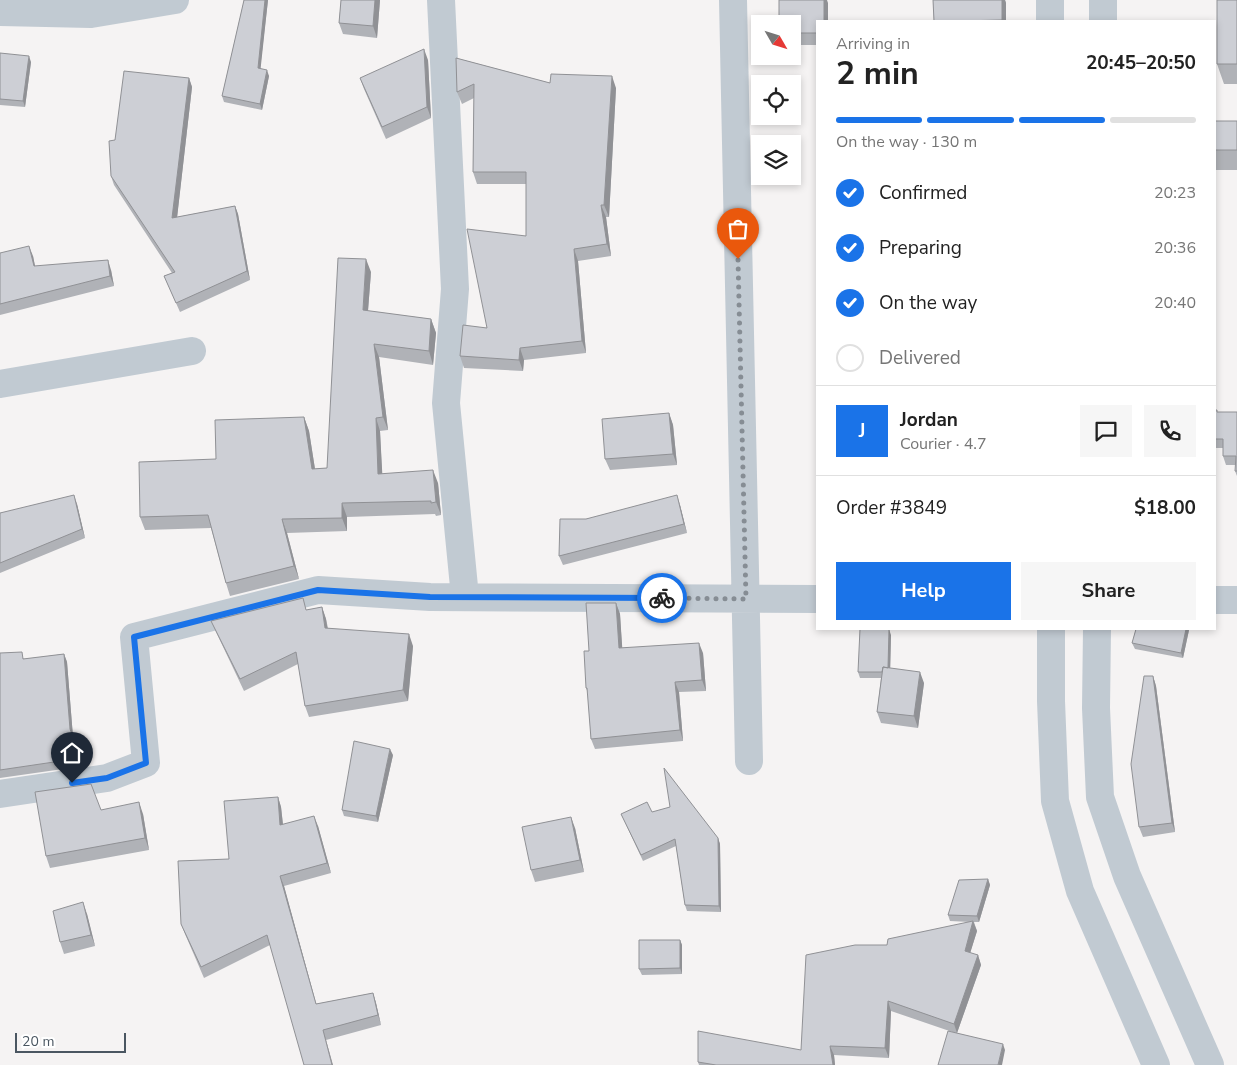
<!DOCTYPE html>
<html lang="en">
<head>
<meta charset="utf-8">
<style>
  body { margin:0; font-family:"Nunito Sans",sans-serif; background:#f6f6f6; color:#222; height:100vh; display:flex; flex-direction:column; font-size:19px; white-space:nowrap }
  * { box-sizing:border-box; margin:0 }
  p { font-size:16px; color:#767676 }
  .icon { flex:none; width:28px; height:28px; fill:none; stroke:currentColor; stroke-width:2; stroke-linecap:round; stroke-linejoin:round }
  .map { position:relative; flex:1; overflow:hidden }
  .panel { position:absolute; left:816px; top:20px; width:400px; height:610px; display:flex; flex-direction:column; background:#fff; border-radius:0px; box-shadow:0 2px 8px #0003 }
  .panel>* { flex:none }
  .needle { width:32px; rotate:129deg }
  .fabs { position:absolute; left:751px; top:15px; display:grid; gap:10px }
  .fabs a { display:grid; place-items:center; width:50px; height:50px; border-radius:0px; background:#fff; box-shadow:0 2px 8px #0003; font-size:25px }
  .scale { position:absolute; left:15px; bottom:12px; width:111px; box-sizing:border-box; padding-left:5px; border:2px solid #4a5661; border-top:0; font-size:14px; line-height:18px; white-space:nowrap; color:#4a5661; -webkit-text-stroke:4px #fff; paint-order:stroke }
  .pin { position:absolute; display:grid; place-items:center; width:42px; height:42px; color:#fff; margin:-51px -21px; border-radius:50% 50% 50% 0; rotate:-45deg; box-shadow:0 0 5px #0007 }
  .pin .icon { rotate:45deg }
  .courier { position:absolute; display:grid; place-items:center; width:50px; height:50px; margin:-25px; border:4px solid #1a73e8; border-radius:50%; background:#fff; color:#222; box-shadow:0 1px 6px #0007 }
  .summary em { font-style:normal; font-weight:700 }
  .summary div { display:flex; flex-direction:column-reverse }
  .summary { display:flex; align-items:center; justify-content:space-between; height:85px; padding:0 20px }
  h1 { font-size:32px; font-weight:700; line-height:38px }
  .bar { display:grid; grid-template-columns:repeat(4,1fr); gap:8px 5px; align-content:center; height:60px; padding:0 20px }
  .bar i { height:6px; border-radius:4px; background:#e0e0e0 }
  .bar .on { background:#1a73e8 }
  .bar p { grid-column:span 4 }
  .line { display:flex; align-items:center; gap:12px; padding:0 20px; border-top:1px solid #e0e0e0 }
  .line div { flex:1 }
  .round { display:grid; place-items:center; flex:none; width:52px; height:52px; border-radius:0px; background:#f6f6f6 }
  ol { padding:0 20px; list-style:none }
  li { display:flex; align-items:center; gap:15px; height:55px }
  li p { margin-inline-start:auto }
  li .icon { padding:5px; border-radius:50%; background:#1a73e8; color:#fff; stroke-width:4 }
  li:last-child { color:#767676 }
  li i { width:28px; height:28px; border:2px solid #e0e0e0; border-radius:50% }
  .button { display:flex; gap:10px; margin-top:auto; padding:10px 20px }
  .button a { flex:1; height:58px; border-radius:0px; background:#1a73e8; color:#fff; font-size:20px; font-weight:700; line-height:58px; text-align:center }
  .button a+a { background:#f6f6f6; color:#222 }
  .map>svg:first-child { display:block }
  .lines { fill:none; stroke-linecap:round; stroke-linejoin:round }
  .minor { stroke:#c1cad2; stroke-width:28 }
  .wall { fill:#b0b2b7 }
  .shaded-wall { fill:#909195 }
  .building { fill:#cdcfd5; stroke:#909195 }
  .done { stroke:#868d94; stroke-width:5; stroke-dasharray:0 9 }
  .route { stroke:#1a73e8; stroke-width:6 }
</style>
</head>
<body>
<div class="map">
<svg width="1237" height="1065" viewBox="0 0 1237 1065">
  <rect width="100%" height="100%" fill="#f5f3f3"/>
  <g class="lines">
    <path class="minor" d="M441,0l14,289 -9,114 19,194
      M733,0l16,761
      M1050,0v21
      M0,12l91,2 84,-14
      M1103,21v-21
      M0,384l192,-33
      M1215,600h22
      M1051,629v72l4,100 25,90 76,174
      M1097,629l-1,79 4,89 27,79 83,189
      M0,794l107,-16 39,-15 -12,-126 184,-47 112,7 388,2"/>
  </g>
  <path class="wall" d="M244,0h24l-8,69 9,7 -7,34 -38,-8 -2,-6z
    M341,0h39l-3,38 -34,-4 -4,-11z
    M933,0h72l1,3v18h-72z
    M1237,0v84h-13l-7,-20z
    M828,3v18h-10v24h-26v-21z
    M0,53l31,9 -6,45 -25,-2z
    M456,58l94,25 66,5 -7,129h-3l5,39 -33,5 8,92 -62,7 -1,11 -59,-3 -4,-12 27,-28 39,-92v-52h-49l-4,-12 1,-74 -12,6 -5,-12z
    M428,60l3,58 -45,21 -22,-50 -4,-11z
    M189,78l3,9 -15,130 58,-11 3,8 12,66 -70,32 -16,-36 8,-3 -58,-88 -3,-9 4,-36z
    M1215,121h22v49h-22z
    M0,253l33,3 2,10 76,4 3,16 -114,29z
    M371,272l-3,39 63,8 5,14 -3,32 -54,-8 9,73 -8,1 2,43 56,9 3,32 -5,1 -1,-2 -88,3v14l-60,2 12,46 -69,17 -4,-13 -15,-55 -66,2 -5,-13 76,-58 88,-42 5,14 6,38 12,-1z
    M1215,410h2v2h20v64l-2,-5 1,-6h-10l-3,-9v-8h-8z
    M669,413l4,12 4,40 -67,5 -5,-11z
    M77,504l8,34 -85,35v-60z
    M680,505l7,28 -124,32 -4,-9 27,-37z
    M616,603l4,11 2,34 81,5 3,38 -27,1 4,49 -88,8 -4,-10 -3,-46 -2,-5 3,-37z
    M322,607l4,12 2,9 85,18 -5,55 -99,16 -4,-11 -7,-42 -54,27 -28,-59 -5,-11 96,-11z
    M1136,629h53v1l-6,28 -48,-9 -3,-6z
    M891,635l-1,33 34,15 -6,45 -37,-5 -4,-11 4,-34h-21l-2,-6z
    M0,653l25,6 39,-5 3,8 6,75 11,29 -84,12z
    M1153,676l3,10 19,146 -32,5 -4,-10z
    M393,755l-15,67 -34,-6 -2,-6z
    M278,797l3,10 2,17 35,2 13,47 -47,13 32,118 57,-11 3,10 5,22 -55,15 -56,-95 -66,33 -19,-44 -4,-10 48,-65z
    M101,810l42,4 6,36 -99,18 -4,-12z
    M652,812l66,26 2,6 1,68 -34,-1 -2,-6 -9,-59 -33,15 -22,-47z
    M575,828l9,44 -49,10 -4,-12z
    M988,879l2,6 -11,37h-5l3,9 -7,22 8,2 3,10 -24,68 48,17 -114,-39 -2,47 -55,-3 1,10h-136l-1,-3 103,-12 86,-105 83,-23 -20,-1 -2,-6z
    M87,914l8,32 -31,8 -4,-12z
    M680,940l2,5v29l-40,1 -3,-6z"/>
  <path class="shaded-wall" d="M265,0h3l-8,74 -2,-6z
    M375,0h5l-3,38 -4,-12z
    M824,0h3l1,3v18h-4z
    M1002,0h3l1,3v18h-3l-1,-1z
    M424,49l4,11 3,58 -4,-11z
    M29,56l2,6 -6,45 -2,-6z
    M267,70l2,6 -7,34 -2,-6z
    M612,76l4,12 -7,129 -5,-12z
    M189,78l3,9 -16,140 -4,-9z
    M601,205l5,12 5,39 -4,-12z
    M235,206l3,8 12,66 -3,-9z
    M29,246l4,10 4,20 -3,-10z
    M574,249l4,12 8,92 -4,-12z
    M366,259l5,13 -4,51 -4,-13z
    M108,260l3,10 3,16 -4,-10z
    M431,319l5,14 -3,32 -4,-14z
    M374,344l5,13 9,73 -5,-13z
    M520,348l4,12 -1,11 -4,-11z
    M669,413l4,12 4,40 -4,-11z
    M304,417l5,14 8,51 -5,-13z
    M376,418l4,13 3,56 -5,-13z
    M433,470l5,13 3,32 -5,-13z
    M74,495l3,9 8,34 -3,-9z
    M677,495l3,10 7,28 -3,-9z
    M342,503l5,14v14l-5,-13z
    M282,519l5,14 12,46 -5,-13z
    M616,603l4,11 3,45 -4,-11z
    M322,607l4,12 3,20 -4,-11z
    M889,629l2,6 -1,43 -3,-6z
    M1186,629h3v1l-6,28 -2,-5z
    M409,634l4,12 -5,55 -5,-11z
    M699,643l4,10 3,38 -4,-11z
    M64,654l3,8 6,75 -3,-8z
    M920,672l4,11 -6,45 -4,-12z
    M1153,676l3,10 19,146 -3,-9z
    M675,682l4,10 4,49 -3,-11z
    M390,749l3,6 -15,67 -2,-6z
    M278,797l3,10 3,28 -4,-10z
    M139,802l4,12 6,36 -4,-12z
    M314,816l4,10 13,47 -4,-10z
    M571,817l4,11 9,44 -4,-12z
    M718,838l2,6 1,68 -2,-6z
    M280,876l4,10 35,128 -3,-10z
    M988,879l2,6 -11,37 -2,-6z
    M83,902l4,12 8,32 -4,-11z
    M973,921l4,10 -9,29 -3,-9z
    M680,940l2,5v29l-2,-6z
    M978,955l3,10 -24,68 -3,-9z
    M373,993l3,10 5,22 -3,-10z
    M888,1001l3,10 -2,47 -4,-10z
    M323,1030l3,10 7,25h-1z
    M1003,1044l2,6 -3,15h-4z
    M830,1046l4,9 1,10h-2z"/>
  <path class="building" d="M244,0h21l-7,68 9,2 -7,34 -38,-8z
    M341,0h34l-2,26 -34,-3z
    M779,0h45v21h-6v12h-26v-9h-13z
    M933,0h69v20l-42,1h-26z
    M1217,0h20v64h-20z
    M424,49l3,58 -45,20 -22,-49z
    M0,53l29,3 -6,45 -23,-2z
    M456,58l94,25 1,-9 61,2 -8,129h-3l6,39 -33,5 8,92 -62,7 -1,12 -59,-4 3,-31 24,3 -20,-99 59,7v-64h-53l1,-88 -17,8z
    M124,71l65,7 -17,140 63,-12 12,65 -71,32 -12,-27 11,-4 -64,-96 -2,-35 6,-1z
    M1215,121h22v29h-22z
    M29,246l5,20 74,-6 2,16 -110,28v-51z
    M338,258l28,1 -3,51 68,9 -2,32 -55,-7 9,73 -7,1 2,56 55,-4 3,32 -5,1v-2l-89,2v15l-60,1 12,47 -68,17 -18,-68 -68,2 -1,-55 77,-3 -1,-39 89,-3 8,52 15,-1z
    M1215,410h2v2h20v59h-2l1,-15h-13v-17h-8z
    M669,413l4,41 -68,5 -3,-40z
    M74,495l8,34 -82,34v-50z
    M677,495l7,29 -125,32 1,-37h26z
    M303,598l3,12 16,-3 3,21 84,6 -6,56 -98,16 -9,-54 -56,27 -29,-58z
    M586,603h30l3,45 80,-5 3,37 -27,2 5,48 -89,9 -4,-51h-1l-2,-37h5z
    M860,629h29l-1,39 -5,-1 -1,5h-24z
    M1136,629h50l-5,24 -49,-10z
    M22,652l1,7 41,-5 6,75 11,29 -81,12v-117z
    M883,667l37,5 -6,44 -37,-4z
    M1144,676h9l19,147 -33,4 -8,-63z
    M354,741l36,8 -14,67 -34,-6z
    M664,768l54,70 1,68 -34,-1 -10,-66 -34,16 -20,-41 26,-12 5,10 18,-5z
    M91,784l10,26 38,-8 6,36 -99,18 -11,-64z
    M278,797l2,28 34,-9 13,47 -47,13 36,128 57,-11 5,22 -55,15 9,35h-28l-37,-130 -66,32 -20,-43 -3,-63 51,-2 -5,-58z
    M571,817l9,43 -49,10 -9,-43z
    M988,879l-11,37 -29,-1 11,-35z
    M83,902l8,33 -31,7 -7,-31z
    M973,921l-8,30 13,4 -24,69 -66,-23 -3,47 -55,-2 3,19h-117l-18,-3v-31l103,19 5,-95 49,-10h32l1,-6z
    M639,940h41v28l-41,1z
    M948,1031l55,13 -5,21h-60z"/>
  <g class="lines">
    <path class="done" d="M662,598l84,1 -8,-340"/>
    <path class="route" d="M72,783l35,-5 39,-15 -12,-126 184,-47 112,7 232,1"/>
  </g>
</svg>
<div class="fabs">
<a><svg class="needle" viewBox="-14 -14 28 28"><path d="M0-13l5 13h-10z" fill="#e53935"/><path d="M0 13l5-13h-10z" fill="#767676"/></svg></a>
<a><svg class="icon" aria-label="locate" viewBox="0 0 24 24"><circle cx="12" cy="12" r="6"/><path d="M12 2v4M12 18v4M2 12h4M18 12h4"/></svg></a>
<a><svg class="icon" aria-label="layers" viewBox="0 0 24 24"><path d="M12 4l9 5-9 5-9-5zM3 14l9 5 9-5"/></svg></a>
</div>
<div class="scale">20 m</div>
<div class="pin" style="left:738px;top:259px;background:#ea580c"><svg class="icon" aria-label="bag" viewBox="0 0 24 24"><path d="M5 8h14l-1 12H6zM9 8a3 3 0 0 1 6 0"/></svg></div>
<div class="pin" style="left:72px;top:783px;background:#1f2937"><svg class="icon" aria-label="home" viewBox="0 0 24 24"><path d="M3 11l9-7 9 7M6 9v11h12V9"/></svg></div>
<div class="courier" style="left:662px;top:598px"><svg class="icon" aria-label="bike" viewBox="0 0 24 24"><circle cx="6" cy="16" r="4"/><circle cx="18" cy="16" r="4"/><path d="M6 16l4-8h5l3 8M10 8l3 8H6M13 5h3"/></svg></div>
<section class="panel">
<div class="summary"><div><h1>2 min</h1><p>Arriving in</p></div><em>20:45–20:50</em></div>
<div class="bar"><i class="on"></i><i class="on"></i><i class="on"></i><i></i><p>On the way · 130 m</p></div>
<ol>
<li><svg class="icon" aria-label="check" viewBox="0 0 24 24"><path d="M5 12l5 5 9-10"/></svg>Confirmed<p>20:23</p></li>
<li><svg class="icon" aria-label="check" viewBox="0 0 24 24"><path d="M5 12l5 5 9-10"/></svg>Preparing<p>20:36</p></li>
<li><svg class="icon" aria-label="check" viewBox="0 0 24 24"><path d="M5 12l5 5 9-10"/></svg>On the way<p>20:40</p></li>
<li><i></i>Delivered</li>
</ol>
<div class="line" style="height:90px"><b class="round" style="background:#1a73e8;color:#fff">J</b><div><b>Jordan</b><p>Courier · 4.7</p></div><a class="round"><svg class="icon" aria-label="chat" viewBox="0 0 24 24"><path d="M4 5h16v11H9l-5 4z"/></svg></a><a class="round"><svg class="icon" aria-label="phone" viewBox="0 0 24 24"><path d="M5 4h4l2 5-3 2q2 4 5 5l2-3 5 2v4C11 20 4 13 5 4z"/></svg></a></div>
<div class="line" style="height:65px"><div>Order #3849</div><b>$18.00</b></div>
<div class="button"><a>Help</a><a>Share</a></div>
</section>
</div>
</body>
</html>
